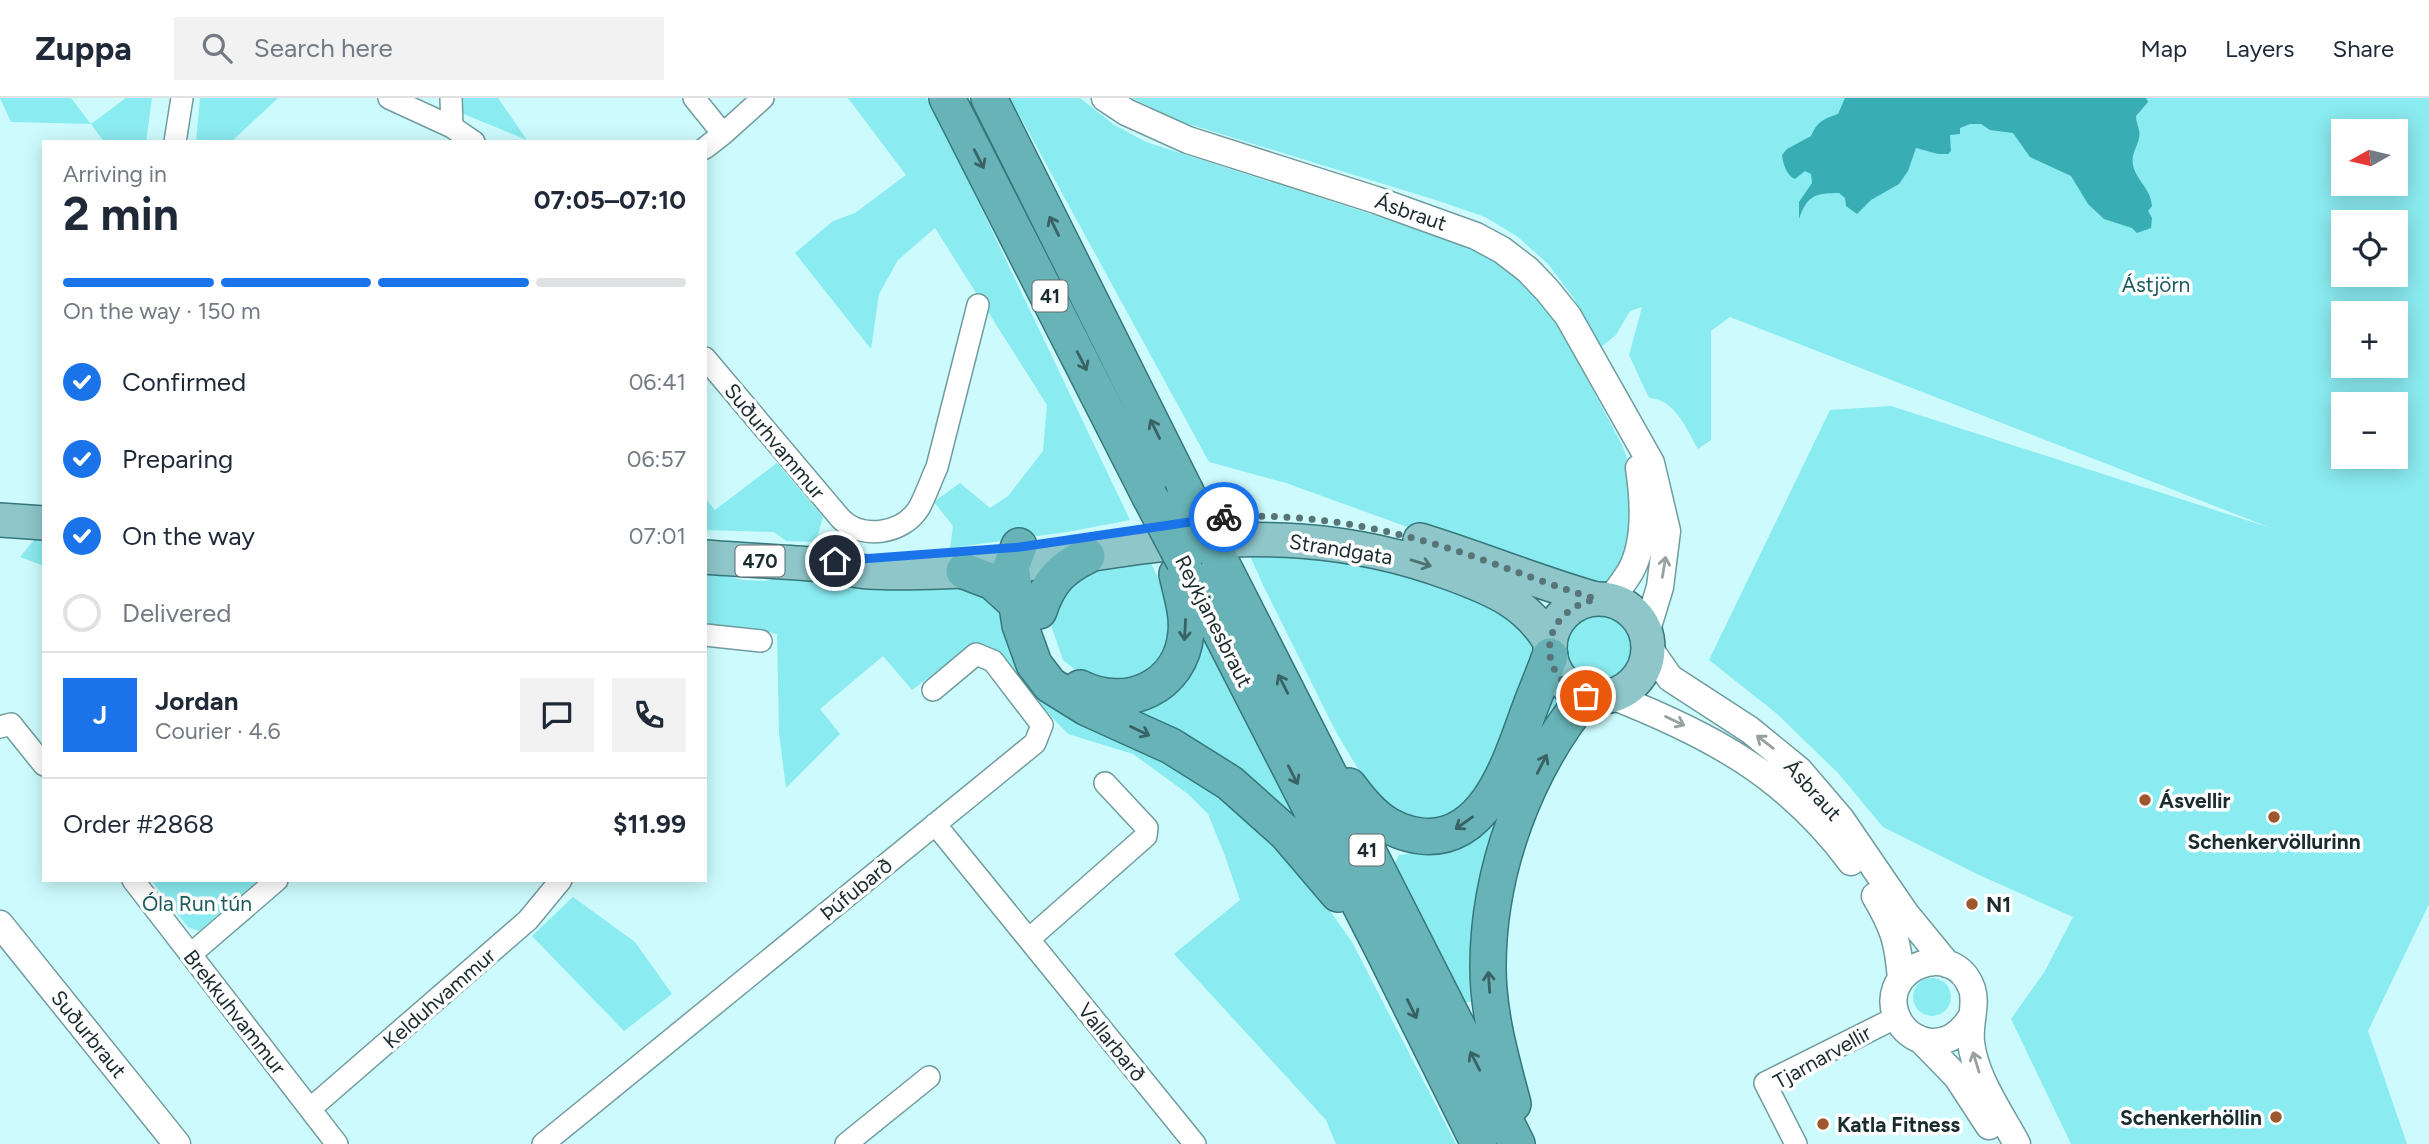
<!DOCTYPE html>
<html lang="en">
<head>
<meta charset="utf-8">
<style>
  body { margin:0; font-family:Figtree,sans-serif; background:#f2f2f3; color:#1f2937; height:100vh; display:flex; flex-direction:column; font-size:26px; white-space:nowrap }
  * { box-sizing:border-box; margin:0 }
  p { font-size:23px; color:#747a83 }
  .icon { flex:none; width:38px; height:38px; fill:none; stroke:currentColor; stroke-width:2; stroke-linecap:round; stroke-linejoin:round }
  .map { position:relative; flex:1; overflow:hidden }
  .panel { position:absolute; left:42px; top:42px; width:665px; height:742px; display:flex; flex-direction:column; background:#fff; border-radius:0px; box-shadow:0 4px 18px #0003 }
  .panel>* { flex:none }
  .needle { width:46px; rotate:262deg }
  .tools { position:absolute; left:2331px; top:21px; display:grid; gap:14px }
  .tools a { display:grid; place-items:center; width:77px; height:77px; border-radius:0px; background:#fff; box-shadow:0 4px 18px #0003; font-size:35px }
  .pin { position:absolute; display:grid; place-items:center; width:60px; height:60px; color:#fff; margin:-30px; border:4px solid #fff; border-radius:50%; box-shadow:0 2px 7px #0007 }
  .courier { position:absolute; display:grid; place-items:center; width:70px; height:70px; margin:-35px; border:5px solid #1a73e8; border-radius:50%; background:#fff; color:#222; box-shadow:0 2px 9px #0007 }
  .summary em { font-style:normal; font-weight:700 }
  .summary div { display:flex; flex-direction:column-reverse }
  .summary { display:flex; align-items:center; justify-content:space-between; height:119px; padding:0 21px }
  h1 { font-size:46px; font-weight:700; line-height:52px }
  .bar { display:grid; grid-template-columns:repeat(4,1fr); gap:10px 7px; align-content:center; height:84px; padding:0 21px }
  .bar i { height:9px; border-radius:5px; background:#e0e1e3 }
  .bar .current { background:#1a73e8 }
  .bar p { grid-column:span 4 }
  .line { display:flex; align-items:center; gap:18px; padding:0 21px; border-top:2px solid #e0e1e3 }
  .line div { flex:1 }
  .round { display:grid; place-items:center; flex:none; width:74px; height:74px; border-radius:0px; background:#f2f2f3 }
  ol { padding:0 21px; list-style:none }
  li { display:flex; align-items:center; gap:21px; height:77px }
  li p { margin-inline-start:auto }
  li .icon { padding:7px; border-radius:50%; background:#1a73e8; color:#fff; stroke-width:4 }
  li:last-child { color:#747a83 }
  li i { width:38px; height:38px; border:4px solid #e0e1e3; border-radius:50% }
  header { display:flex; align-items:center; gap:42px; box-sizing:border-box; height:98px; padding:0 35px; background:#fff; border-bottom:2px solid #e0e1e3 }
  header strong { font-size:33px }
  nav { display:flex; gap:38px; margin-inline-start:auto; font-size:24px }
  .search { width:490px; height:63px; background:#f2f2f3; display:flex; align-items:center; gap:18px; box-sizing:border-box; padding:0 24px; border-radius:0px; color:#747a83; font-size:26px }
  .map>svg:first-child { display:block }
  .green { fill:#8aebf0; fill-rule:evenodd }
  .water { fill:#38adb3 }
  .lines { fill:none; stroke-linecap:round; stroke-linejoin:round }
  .minor-casing { stroke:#709c9e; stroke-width:24 }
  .tertiary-casing { stroke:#709c9e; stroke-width:29 }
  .primary-casing { stroke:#35777b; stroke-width:36 }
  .trunk-casing { stroke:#35777b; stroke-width:38 }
  .minor { stroke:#fff; stroke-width:21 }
  .tertiary { stroke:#fff; stroke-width:26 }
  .primary { stroke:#8ec6c9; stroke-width:33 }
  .trunk { stroke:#68b3b7; stroke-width:35 }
  .trunk-bridge-casing { stroke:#35777b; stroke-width:38; stroke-linecap:butt }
  .trunk-bridge { stroke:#68b3b7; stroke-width:35 }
  .oneway { stroke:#396264 }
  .oneway2 { stroke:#4e7173 }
  .oneway3 { stroke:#98a0a0 }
  .done { stroke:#597476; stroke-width:7; stroke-dasharray:0 12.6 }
  .route { stroke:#1a73e8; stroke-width:9 }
  .poi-dot { fill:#9e582e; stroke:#fefefe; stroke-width:2.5 }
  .labels { text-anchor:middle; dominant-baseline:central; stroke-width:7; stroke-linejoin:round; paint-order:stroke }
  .shield { fill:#fefefe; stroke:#5e6b6c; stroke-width:2 }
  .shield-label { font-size:19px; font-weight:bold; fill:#1a2c2d }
  .street-label { font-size:21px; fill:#1a2c2d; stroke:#fefefe }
  .park-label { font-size:21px; fill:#1c5b5e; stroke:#fefefe }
  .poi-label { font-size:21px; font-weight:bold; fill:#1a2c2d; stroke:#fefefe; text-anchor:start }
</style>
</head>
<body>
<header>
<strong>Zuppa</strong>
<div class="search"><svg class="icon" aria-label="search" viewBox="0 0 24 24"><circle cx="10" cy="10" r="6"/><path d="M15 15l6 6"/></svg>Search here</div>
<nav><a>Map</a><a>Layers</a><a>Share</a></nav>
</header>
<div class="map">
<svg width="2429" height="1046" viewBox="0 0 2429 1046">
  <rect width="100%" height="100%" fill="#cdfbfd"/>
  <path class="green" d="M0,0h71l20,26 35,-26h26l-6,44h-42l-13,-18 -80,-2z
    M200,0h78l-47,44h-35z
    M460,0h38l29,42 -66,-27z
    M848,0h79l38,76 165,346 -63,12 -117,16 3,-22 -19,-24 26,-19 30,25 18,-12 35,-45 4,-46 -112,-177 -37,32 -19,34 -8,55 -76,-96 38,-32 22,-8 51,-38z
    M1010,0h70l33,26 33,18 296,95 48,21 33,24 34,40 66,125 9,27 5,48 -23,63 -27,7 -301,-109 -77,-21z
    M1132,0h1297v806l-61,127 39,113h-336l-60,-125 34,-48 28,-54 -96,-43 -94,-47 -45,-54 -62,-60 -67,-53 121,-250 61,-4 380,122 -541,-211 -19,14v109l-13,9c-12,-20 -23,-50 -49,-51l-20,-43 13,-48 -12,4 -14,24 -15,12 -28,-50 -25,-33 -30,-27 -33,-20 -43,-15 -260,-80zM2343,33h53v53h-53zM2343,124h53v53h-53zM2343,215h53v53h-53zM2343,306h53v53h-53z
    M777,365l46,54 -7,25 -30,-1 -12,-9 -69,-2v-32l10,12z
    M43,431h1v37l-24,-9z
    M1247,451l82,4 156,45 53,46 -55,148 -40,28h-44l-26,-26 -37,-62 -73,-147z
    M1147,457l20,41 4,37 -10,26 -23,21 -23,5 -29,-7 -23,-18 -12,-35 8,-36 37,-26z
    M705,473l38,9 21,1 35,-6 190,14 23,47 142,111 103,71 66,83 29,41 104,202h-120l-10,-24 -152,-166 66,-54 -15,-44 -17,-42 -20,-20 -55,-40 -65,-20 -78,-81 -23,-4 -55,41 -29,-34 -63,53 20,25 -54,54 -7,-55 -2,-99 -24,-6 -48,-3z
    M1195,506l114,232 -203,-127 38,-9z
    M1560 549a38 38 0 1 1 76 0a38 38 0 1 1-76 0Z
    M1550,585l19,15 -96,304h-8l-70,-139 4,-8 35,-5z
    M151,782h107l-59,51 -11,-4z
    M573,799l62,45 37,52 -48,37 -92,-95z
    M1913 899a19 19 0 1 1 38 0a19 19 0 1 1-38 0Z"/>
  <path class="water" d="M1845,0h301l2,4 -12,14c0,8 5,14 3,22 -2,10 -8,16 -6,27 3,15 18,24 19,41l-4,5 4,7 -1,10 -14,5 -5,-5 -28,-9 -16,-15 -17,-28 -41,-19 -17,-24 -23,-3 -9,-6h-11l-10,4v6l-10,1 1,16 -3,3h-10l-22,-6 -8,23 -9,13 -28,16 -14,14 -11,-8 -1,-8 -6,-5c-23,0 -32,2 -40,26v-17l13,-19 -1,-9 -6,-3 -10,8c-8,-3 -12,-15 -13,-24l5,-6 24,-13c6,-14 12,-17 27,-22z"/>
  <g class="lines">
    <g class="minor-casing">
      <path id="minor" d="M389,0l63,29 22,15
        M451,0l1,29
        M694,0l29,36 -18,14
        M723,36l40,-36
        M175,44l7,-44
        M705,260l136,161c21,21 62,15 78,-11 7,-13 12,-28 18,-41l41,-162
        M705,537l56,6
        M0,629l11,-3 33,41
        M935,726l260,320
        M133,782l204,264
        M1029,841l117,-103 1,-8 -42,-45
        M191,856l86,-74
        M310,1011l218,-189 33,-40
        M543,1046l492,-401 7,-18 -49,-64 -17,-7 -43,36
        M846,1046l83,-67
        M1796,1046l-31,-61 132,-66"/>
    </g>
    <g class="tertiary-casing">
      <path id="tertiary" d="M1105,0l21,14 62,28 188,60 100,36 26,14 26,20 19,20 21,26 83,147 16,68 -7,56 -14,46
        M1610,502c7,-9 14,-18 20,-28 17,-30 14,-71 9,-104
        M1649,550l21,30 80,52 49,40 42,49 65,95 41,50
        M1612,598c99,39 174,79 239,166
        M1875,798c19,32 23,46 26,83
        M0,826l177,220
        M1970,921c-9,14 -22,24 -39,23 -13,-1 -25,-9 -31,-19 -30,-51 52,-89 72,-34 5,15 -3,35 -1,53 4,36 29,70 46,102
        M1921,942l36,37 32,49"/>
    </g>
    <g class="primary-casing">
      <path id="primary" d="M0,422l44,3
        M1420,442c59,18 116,42 176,59
        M705,459c36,3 71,4 106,7 20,1 39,7 58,8 32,2 64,0 96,-1 62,-4 122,-18 184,-25 106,-12 202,-10 303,28 41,15 75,29 98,68
        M1550 550a49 49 0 1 1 98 0a49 49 0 1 1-98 0Z"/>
    </g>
    <g class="trunk-casing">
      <path id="trunk" d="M947,0l202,397
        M989,0l196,392
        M1019,448l-8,21 9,58 14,39 16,21 37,23 84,38 59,37 56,50 52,61
        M1218,458l299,588
        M1184,463l198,387 97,196
        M964,473l29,11 24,22
        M1039,513c9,-28 21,-42 48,-55
        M1080,590c46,23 101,0 106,-55 2,-20 -5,-40 -9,-59
        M1349,688c19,26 38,46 72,50 64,7 89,-73 106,-120 7,-20 16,-40 23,-60
        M1513,1006c-12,-45 -25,-90 -25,-137 0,-96 37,-197 98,-271"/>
    </g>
    <use href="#minor" class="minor"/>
    <use href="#tertiary" class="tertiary"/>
    <use href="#primary" class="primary"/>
    <use href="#trunk" class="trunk"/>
    <g class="trunk-bridge-casing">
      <path id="trunk-bridge" d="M1185,392l33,66
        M1149,397l35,66"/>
    </g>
    <use href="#trunk-bridge" class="trunk-bridge"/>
  </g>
  <defs><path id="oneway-shaft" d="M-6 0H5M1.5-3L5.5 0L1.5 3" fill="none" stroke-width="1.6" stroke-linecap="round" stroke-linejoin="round" transform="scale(1.75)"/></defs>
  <g class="oneway">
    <use href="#oneway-shaft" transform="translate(979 61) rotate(63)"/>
    <use href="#oneway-shaft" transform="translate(1054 128) rotate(-116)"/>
    <use href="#oneway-shaft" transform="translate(1082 263) rotate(63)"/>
    <use href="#oneway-shaft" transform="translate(1155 331) rotate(-116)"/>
    <use href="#oneway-shaft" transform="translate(1185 532) rotate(93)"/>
    <use href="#oneway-shaft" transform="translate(1283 586) rotate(-117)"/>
    <use href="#oneway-shaft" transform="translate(1140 633) rotate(25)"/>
    <use href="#oneway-shaft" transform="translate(1542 666) rotate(-63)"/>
    <use href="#oneway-shaft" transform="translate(1293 677) rotate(63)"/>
    <use href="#oneway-shaft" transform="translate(1464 725) rotate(145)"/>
    <use href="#oneway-shaft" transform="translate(1489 884) rotate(-94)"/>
    <use href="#oneway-shaft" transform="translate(1412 911) rotate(64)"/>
    <use href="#oneway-shaft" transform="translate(1475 963) rotate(-117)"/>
  </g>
  <use class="oneway2" href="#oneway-shaft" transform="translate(1421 465) rotate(17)"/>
  <g class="oneway3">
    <use href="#oneway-shaft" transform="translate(1664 469) rotate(-81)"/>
    <use href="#oneway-shaft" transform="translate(1675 623) rotate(25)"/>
    <use href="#oneway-shaft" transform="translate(1765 644) rotate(-142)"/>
    <use href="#oneway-shaft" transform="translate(1976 964) rotate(-107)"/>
  </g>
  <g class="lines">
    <path class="done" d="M1224,419c85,-5 171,12 251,40 41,14 80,30 121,42 -56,12 -64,76 -10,97"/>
    <path class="route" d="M835,463l185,-14 204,-30"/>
  </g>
  <g class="poi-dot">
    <circle cx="2145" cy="702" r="7"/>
    <circle cx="2274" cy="719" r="7"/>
    <circle cx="1972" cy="806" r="7"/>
    <circle cx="2276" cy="1019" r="7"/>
    <circle cx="1823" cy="1026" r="7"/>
  </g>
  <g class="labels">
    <g class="shield">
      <rect x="1032.5" y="182.5" width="35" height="31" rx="5"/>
      <rect x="735.5" y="447.5" width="49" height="31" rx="5"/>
      <rect x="1349.5" y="736.5" width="35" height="31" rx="5"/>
    </g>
    <g class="shield-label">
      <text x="1050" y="198">41</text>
      <text x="760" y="463">470</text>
      <text x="1367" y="752">41</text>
    </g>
    <g class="street-label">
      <text transform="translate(1411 114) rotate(19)">Ásbraut</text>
      <text transform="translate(775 343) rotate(50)">Suðurhvammur</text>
      <text transform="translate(1341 451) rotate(9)">Strandgata</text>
      <text transform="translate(1214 523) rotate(63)">Reykjanesbraut</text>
      <text transform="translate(1813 692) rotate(48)">Ásbraut</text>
      <text transform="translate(856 791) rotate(-39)">Þúfubarð</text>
      <text transform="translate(439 900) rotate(-41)">Kelduhvammur</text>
      <text transform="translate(235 914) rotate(52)">Brekkuhvammur</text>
      <text transform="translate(89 936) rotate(51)">Suðurbraut</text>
      <text transform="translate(1112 944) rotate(51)">Vallarbarð</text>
      <text transform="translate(1822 959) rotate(-29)">Tjarnarvellir</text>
    </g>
    <g class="park-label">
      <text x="2156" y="186">Ástjörn</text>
      <text x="197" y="805">Óla Run tún</text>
    </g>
    <g class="poi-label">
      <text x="2159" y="702">Ásvellir</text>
      <text x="2274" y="743" text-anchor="middle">Schenkervöllurinn</text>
      <text x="1986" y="806">N1</text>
      <text x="2262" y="1019" text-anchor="end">Schenkerhöllin</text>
      <text x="1837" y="1026">Katla Fitness</text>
    </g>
  </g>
</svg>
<div class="tools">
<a><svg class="needle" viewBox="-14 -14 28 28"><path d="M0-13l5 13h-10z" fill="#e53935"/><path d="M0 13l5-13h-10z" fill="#747a83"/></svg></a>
<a><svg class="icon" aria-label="locate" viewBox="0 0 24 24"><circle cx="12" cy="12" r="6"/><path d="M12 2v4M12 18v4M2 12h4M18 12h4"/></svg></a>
<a>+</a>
<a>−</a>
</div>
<div class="pin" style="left:1586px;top:598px;background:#ea580c"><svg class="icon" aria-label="bag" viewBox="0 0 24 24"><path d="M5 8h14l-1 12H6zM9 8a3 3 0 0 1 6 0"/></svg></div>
<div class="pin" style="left:835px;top:463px;background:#1f2937"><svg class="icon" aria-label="home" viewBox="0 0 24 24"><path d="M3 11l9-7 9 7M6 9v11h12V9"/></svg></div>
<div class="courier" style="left:1224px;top:419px"><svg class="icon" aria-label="bike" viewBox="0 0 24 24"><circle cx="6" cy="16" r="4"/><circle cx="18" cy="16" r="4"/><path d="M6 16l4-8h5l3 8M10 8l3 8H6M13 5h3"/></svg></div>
<section class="panel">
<div class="summary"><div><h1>2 min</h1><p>Arriving in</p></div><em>07:05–07:10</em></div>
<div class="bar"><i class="current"></i><i class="current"></i><i class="current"></i><i></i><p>On the way · 150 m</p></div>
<ol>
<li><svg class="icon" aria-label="check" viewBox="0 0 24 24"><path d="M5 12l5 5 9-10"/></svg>Confirmed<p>06:41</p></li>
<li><svg class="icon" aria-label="check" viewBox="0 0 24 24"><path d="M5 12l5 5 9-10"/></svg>Preparing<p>06:57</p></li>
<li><svg class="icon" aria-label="check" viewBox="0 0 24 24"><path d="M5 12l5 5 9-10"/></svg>On the way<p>07:01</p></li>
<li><i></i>Delivered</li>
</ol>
<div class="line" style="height:126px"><b class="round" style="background:#1a73e8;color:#fff">J</b><div><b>Jordan</b><p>Courier · 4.6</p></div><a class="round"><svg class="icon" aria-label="chat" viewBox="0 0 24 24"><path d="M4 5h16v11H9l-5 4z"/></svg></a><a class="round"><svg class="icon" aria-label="phone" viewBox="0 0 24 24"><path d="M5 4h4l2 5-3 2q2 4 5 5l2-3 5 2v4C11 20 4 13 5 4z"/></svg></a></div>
<div class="line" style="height:91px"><div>Order #2868</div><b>$11.99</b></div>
</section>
</div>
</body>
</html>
